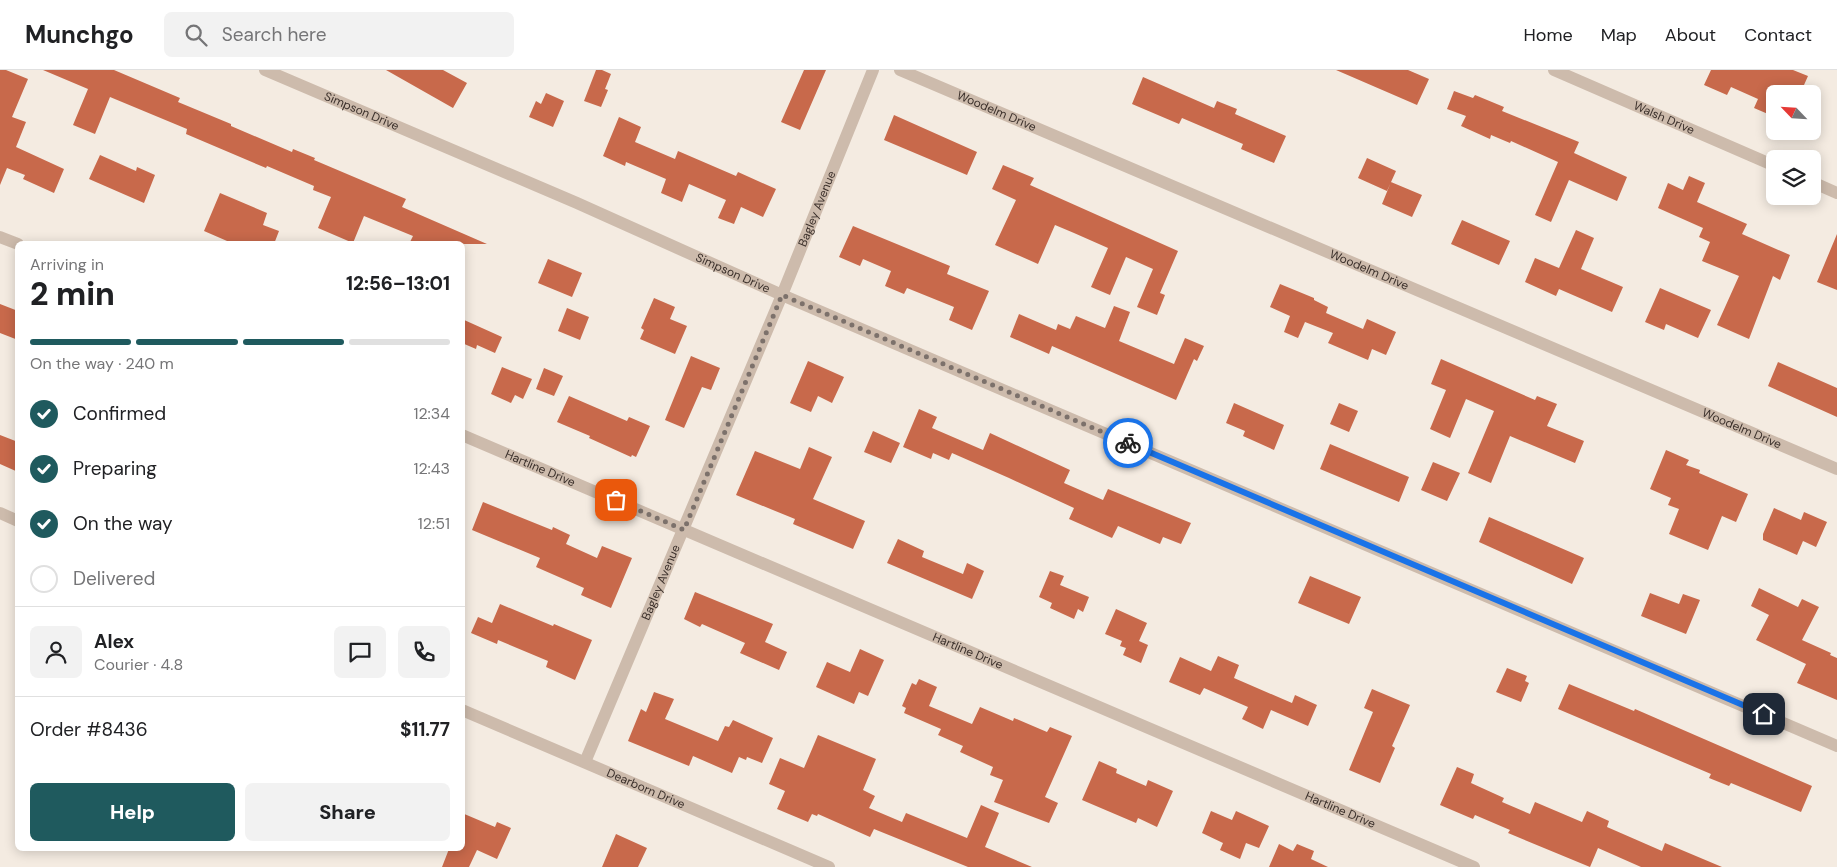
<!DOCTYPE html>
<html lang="en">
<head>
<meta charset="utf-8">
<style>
  body { margin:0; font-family:"DM Sans",sans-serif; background:#f2f2f2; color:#202124; height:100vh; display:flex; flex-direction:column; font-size:19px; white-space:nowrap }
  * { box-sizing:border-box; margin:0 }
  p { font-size:16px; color:#757577 }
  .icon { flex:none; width:28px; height:28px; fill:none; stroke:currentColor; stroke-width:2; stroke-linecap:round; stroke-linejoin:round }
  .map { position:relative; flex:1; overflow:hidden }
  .panel { position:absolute; left:15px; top:171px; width:450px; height:610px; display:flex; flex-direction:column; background:#fff; border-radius:8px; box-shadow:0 2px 12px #0003 }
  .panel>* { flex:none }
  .needle { width:32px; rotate:295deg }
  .fabs { position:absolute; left:1766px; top:15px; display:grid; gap:10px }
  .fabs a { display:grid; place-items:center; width:55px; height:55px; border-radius:8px; background:#fff; box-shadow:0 2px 12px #0003; font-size:25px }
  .pin { position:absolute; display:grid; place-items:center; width:42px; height:42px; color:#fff; margin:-21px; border-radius:10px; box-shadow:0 2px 8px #0006 }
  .courier { position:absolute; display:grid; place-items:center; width:50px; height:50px; margin:-25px; border:4px solid #1a73e8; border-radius:50%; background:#fff; color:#222; box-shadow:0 1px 6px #0007 }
  .summary em { font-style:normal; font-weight:800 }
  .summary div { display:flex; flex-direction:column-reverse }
  .summary { display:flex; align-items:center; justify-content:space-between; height:85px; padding:0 15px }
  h1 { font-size:32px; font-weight:800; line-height:38px }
  .bar { display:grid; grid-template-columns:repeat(4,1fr); gap:8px 5px; align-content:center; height:60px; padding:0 15px }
  .bar i { height:6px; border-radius:4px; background:#e0e0e0 }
  .bar .active { background:#1f5a5e }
  .bar p { grid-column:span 4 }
  .line { display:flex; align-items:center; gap:12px; padding:0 15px; border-top:1px solid #e0e0e0 }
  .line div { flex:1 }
  .round { display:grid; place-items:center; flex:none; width:52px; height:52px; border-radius:8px; background:#f2f2f2 }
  ol { padding:0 15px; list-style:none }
  li { display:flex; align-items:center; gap:15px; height:55px }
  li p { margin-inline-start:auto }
  li .icon { padding:5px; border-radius:50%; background:#1f5a5e; color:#fff; stroke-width:4 }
  li:last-child { color:#757577 }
  li i { width:28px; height:28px; border:2px solid #e0e0e0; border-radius:50% }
  .button { display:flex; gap:10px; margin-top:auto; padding:10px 15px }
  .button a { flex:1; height:58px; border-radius:8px; background:#1f5a5e; color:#fff; font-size:20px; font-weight:800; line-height:58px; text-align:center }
  .button a+a { background:#f2f2f2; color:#202124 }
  header { display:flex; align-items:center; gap:30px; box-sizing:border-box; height:70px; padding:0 25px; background:#fff; border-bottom:1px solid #e0e0e0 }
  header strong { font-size:24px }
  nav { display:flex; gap:28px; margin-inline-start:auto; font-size:18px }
  .search { width:350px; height:45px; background:#f2f2f2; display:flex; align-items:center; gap:12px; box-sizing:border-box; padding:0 18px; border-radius:8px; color:#757577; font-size:19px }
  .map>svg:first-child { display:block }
  .building { fill:#c8694b }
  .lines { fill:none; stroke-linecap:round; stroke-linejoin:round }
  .minor { stroke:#cdbbac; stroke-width:12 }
  .done { stroke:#7c716b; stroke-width:5; stroke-dasharray:0 9 }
  .route { stroke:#1a73e8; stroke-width:6 }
  .labels { text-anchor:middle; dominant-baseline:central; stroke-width:4.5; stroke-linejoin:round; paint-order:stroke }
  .street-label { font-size:12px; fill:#3b302b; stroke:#fbf5ee }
</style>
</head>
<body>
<header>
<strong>Munchgo</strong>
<div class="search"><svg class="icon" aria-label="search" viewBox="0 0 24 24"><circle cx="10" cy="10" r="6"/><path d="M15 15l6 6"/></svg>Search here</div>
<nav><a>Home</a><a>Map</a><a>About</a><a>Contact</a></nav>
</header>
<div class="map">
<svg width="1837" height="797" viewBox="0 0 1837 797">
  <rect width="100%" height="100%" fill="#f4ebe1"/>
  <path class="building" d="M0,0h6l22,9 -16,38 14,5 -10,25 48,22 -10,24 -31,-14 2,-4 -18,-7 -7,17z
    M43,0h71l66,28 -2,4 53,22v2l61,26 1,-3 22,9 -1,2 92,39 -4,8 85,37h-78l4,-8 -49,-20 -11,27 -35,-15 13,-31 -18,-7 1,-4 -47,-20 -1,2 -80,-34 1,-5 -77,-32 -15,37 -22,-9 15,-36z
    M386,0h57l24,13 -14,25z
    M596,0h6l9,4 -6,15 3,1 -7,17 -17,-6z
    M804,0h22l-26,60 -19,-8z
    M1336,0h72l21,9 -12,26z
    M1711,0h82l15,6 -8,18h-25v23l-21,-9 4,-9 -27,-12 -4,8 -23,-10z
    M1143,7l71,31 3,-7 20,8 -2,5 51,22 -12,27 -33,-14 2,-5 -61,-26 -3,6 -47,-20z
    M1454,21l19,7 2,-3 29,12 -2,4 77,31 -5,11 53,24 -10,24 -48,-21 -18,42 -16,-7 23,-53 -47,-21 -1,2 -19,-8 -1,4 -29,-13 5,-10 -19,-7z
    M546,23l18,8 -11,26 -24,-10 7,-16 5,3z
    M894,45l83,37 -10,23 -83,-35z
    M619,47l22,10 -6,15 40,17 3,-8 58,25 2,-4 38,17 -13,28 -22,-10 -7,17 -16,-6 8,-18 -37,-16 -7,18 -21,-9 5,-14 -40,-17 -1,4 -22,-10z
    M100,85l36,16 1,-4 18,8 -11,28 -55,-24z
    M1367,88l29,13 -9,20 -29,-13z
    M1003,95l31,13 -4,7 148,66 -18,42 5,2 -8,20 -20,-8 16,-38 -27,-12 -16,38 -19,-8 17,-39 -34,-15 -19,-8 -17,39 -43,-19 21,-45 -24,-11z
    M1689,106l16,7 -8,19 50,22 -5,10 48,21 -10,25 -7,-4 -24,63 -32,-14 22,-49 -37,-15 8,-19 -11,-5 4,-9 -45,-20 10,-25 15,7z
    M1391,112l31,13 -10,22 -30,-13z
    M220,123l47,20 -4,12 16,6 -5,13h-40l-30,-13z
    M1462,150l48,21 -11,24 -48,-21z
    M853,156l97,40 -3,8 42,17 -17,39 -23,-10 5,-13 -47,-19 -3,6 -19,-8 6,-15 -28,-12 -3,7 -21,-9z
    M1576,160l18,8 -13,31 42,18 -11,25 -53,-23 -3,7 -31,-14 10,-24 24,10z
    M1837,164v56l-20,-8z
    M548,189l34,14 -10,24 -34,-14z
    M1280,214l34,14v2l14,7 -2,6 37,16 4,-10 29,13 -10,23 -14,-6 -4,11 -40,-17 5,-10 -28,-11 -7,16 -14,-6 6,-16 -20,-9z
    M1660,218l51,22 -13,28 -32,-14 -2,6 -19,-8z
    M654,228l21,9 -5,12 17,7 -12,28 -35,-15 4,-9 -3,-2z
    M0,234l18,7v29l-18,-7z
    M1114,236l16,6 -11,29 55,23 11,-26 19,8 -7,15 -3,-2 -18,41 -124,-54 -3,8 -39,-17 9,-23 37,16 2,-6 12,5 6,-13 29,12z
    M567,238l22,9 -9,23 -22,-9z
    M462,249l40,18 -7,16 -18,-8 -1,4 -14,-6z
    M691,286l29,12 -9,22 -9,-3 -18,41 -19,-8z
    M1441,289l94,41 2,-4 20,8 -10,22 37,15 -9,22 -65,-27 -19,47 -23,-10 26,-62 -28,-12 -16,39 -20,-9 16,-39 -15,-6z
    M808,291l36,16 -12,26 -14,-7 -7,16 -21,-9z
    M1778,292l59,26v29l-69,-31z
    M502,297l30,12 -9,20 -8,-4 -4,8 -20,-9z
    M544,298l19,8 -9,20 -18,-7z
    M569,326l58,25 2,-4 21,9 -14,31 -4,-2 -1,2 -42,-19 1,-2 -33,-14z
    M1234,333l50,22 -10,25 -31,-14 2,-5 -19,-8z
    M1339,333l19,8 -9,21 -19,-8z
    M919,339l18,8 -5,11 51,22 7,-17 80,37 -6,13 39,17 5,-11 83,34 -10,21 -18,-7 -3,7 -42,-18 -6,12 -43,-19 5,-11 -65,-30 -57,-25 -3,7 -16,-7 -2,6 -28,-12z
    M873,361l27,12 -9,20 -27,-11z
    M0,365l18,7v30l-18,-8z
    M1330,374l79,33 -10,25 -79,-33z
    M809,377l23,10 -19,42 52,22 -12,28 -60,-25 2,-5 -59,-24 19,-44 45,18z
    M1666,380l23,10 -3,5 14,5 -1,3 49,21 -12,28 -14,-6 -14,34 -39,-16 10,-25 -11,-4 3,-7 -21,-9z
    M1433,392l27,11 -13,28 -26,-11z
    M483,432l69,28 1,-3 17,8 -4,9 31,14 5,-12 30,12 -21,50 -30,-13 3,-7 -48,-21 4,-9 -68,-28z
    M1774,438l27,12 3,-8 23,10 -11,25 -13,-6 -6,14 -34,-15v-6z
    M1489,447l95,41 -12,26 -93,-42z
    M898,469l26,12 -2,6 41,17 4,-11 17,8 -12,28 -85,-36z
    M1050,501l14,5 -4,9 29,12 -6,15 -5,-3 -4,10 -24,-11 2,-5 -13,-6z
    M1310,506l51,21 -12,27 -51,-21z
    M1759,518l39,19 4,-8 17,8 -17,33 29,13 -1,2 7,3v42l-40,-17 9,-19 -50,-24 13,-25 -18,-9z
    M695,522l78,32 -8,18 22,10 -8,18 -39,-17 5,-10 -43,-19 -2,3 -16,-8z
    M1650,523l29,11 4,-10 17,6 -14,34 -45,-18z
    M500,534l53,22 1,-2 38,16 -17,40 -29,-13 2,-6 -50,-21 -1,4 -26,-11 7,-16 14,6z
    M1116,539l31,14 -8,18 9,4 -7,18 -18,-8 3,-7 -6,-2 2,-5 -17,-7z
    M860,579l24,11 -16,36 -9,-4 -5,12 -38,-17 11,-25 23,10z
    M1218,586l21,9 -5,13 58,25 3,-8 22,10 -9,21 -37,-16 -8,19 -21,-10 6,-12 -44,-19 -4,7 -31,-13 11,-25 31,14z
    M1507,598l20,8 -2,5 4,2 -8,19 -25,-10z
    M919,609l18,8 -8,19 43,18 8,-17 33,14 1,-3 33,14 3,-5 22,9 -27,61 13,6 -9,20 -55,-21 9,-22 -13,-5 3,-8 -33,-15 3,-6 -25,-11 3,-6 -37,-16 2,-5 -4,-2 10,-23 4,2z
    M1569,614l65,27 1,-2 177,77 -11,26 -70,-29 -2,3 -20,-8 2,-4 -153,-65z
    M1372,619l38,16 -18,41 3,2 -15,35 -31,-13 24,-58 -9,-4z
    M654,622l20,7 -9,20 53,22 7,-15 4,1 4,-7 40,18 -11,25 -15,-6 -1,3 -7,-3 -7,16 -39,-17 -4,10 -61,-25 13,-32 5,3z
    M818,665l58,24 -13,31 12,6 -6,12 33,14 4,-9 61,25 14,-33 18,8 -14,34 47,20h-64l-94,-38 -4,8 -52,-23 -1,2 -5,-2 -4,8 -31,-13 8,-18 -16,-7 11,-26 24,10z
    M1099,691l18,8 -1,4 30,13 2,-6 25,11 -16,36 -19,-9 -2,5 -54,-23z
    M1457,697l17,7 -3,9 33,15 -2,4 28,12 5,-12 47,20 5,-11 22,10 -2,6 55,24 3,-8 57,24h-81l-43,-19 -8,19 -82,-34 2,-3 -35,-15 -2,4 -33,-14z
    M1211,741l21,9 4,-9 33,15 -10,22 -13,-5 -6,16 -20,-9 3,-7 -21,-10z
    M462,743l33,14 2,-5 14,6 -14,31 -20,-9 -8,17h-27l7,-18h13z
    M616,764l31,14 -9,19h-36z
    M1279,774l14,7 4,-7 17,7 -3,8 17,8h-59z"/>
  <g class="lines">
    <g class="minor">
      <path id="s1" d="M265,0l312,133 205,92 228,98 827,353"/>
      <path id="s2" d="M900,0l937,399"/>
      <path id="s3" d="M1554,0l221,96"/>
      <path d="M1812,112l25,11"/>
      <path d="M0,167l18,7"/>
      <path id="s4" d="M462,365l1012,432"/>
      <path d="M0,443l18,8"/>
      <path id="s5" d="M462,640l367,157"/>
      <path id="s6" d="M585,692l197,-467 91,-225"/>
    </g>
  </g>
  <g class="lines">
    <path class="done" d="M616,430l68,30 98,-235 346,148"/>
    <path class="route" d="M1128,373l636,271"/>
  </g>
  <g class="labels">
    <g class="street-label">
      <text stroke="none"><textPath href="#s2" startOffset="105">Woodelm Drive</textPath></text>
      <text stroke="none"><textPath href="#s1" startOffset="105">Simpson Drive</textPath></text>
      <text stroke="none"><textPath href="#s3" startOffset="120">Walsh Drive</textPath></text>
      <text stroke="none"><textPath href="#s6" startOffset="600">Bagley Avenue</textPath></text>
      <text stroke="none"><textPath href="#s2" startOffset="510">Woodelm Drive</textPath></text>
      <text stroke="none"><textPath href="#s1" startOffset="510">Simpson Drive</textPath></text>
      <text stroke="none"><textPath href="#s2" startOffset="915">Woodelm Drive</textPath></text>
      <text stroke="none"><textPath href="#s4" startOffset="85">Hartline Drive</textPath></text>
      <text stroke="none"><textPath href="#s6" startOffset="195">Bagley Avenue</textPath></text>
      <text stroke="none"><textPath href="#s4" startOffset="550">Hartline Drive</textPath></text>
      <text stroke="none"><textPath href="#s5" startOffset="200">Dearborn Drive</textPath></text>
      <text stroke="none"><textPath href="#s4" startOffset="955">Hartline Drive</textPath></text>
    </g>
  </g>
</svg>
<div class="fabs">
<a><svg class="needle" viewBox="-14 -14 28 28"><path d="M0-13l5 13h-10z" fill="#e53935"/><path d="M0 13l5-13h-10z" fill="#757577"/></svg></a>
<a><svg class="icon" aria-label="layers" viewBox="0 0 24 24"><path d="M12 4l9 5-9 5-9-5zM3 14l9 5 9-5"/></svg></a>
</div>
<div class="pin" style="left:616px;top:430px;background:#ea580c"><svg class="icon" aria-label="bag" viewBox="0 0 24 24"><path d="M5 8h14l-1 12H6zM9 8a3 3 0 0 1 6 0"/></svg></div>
<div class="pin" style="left:1764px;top:644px;background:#1f2937"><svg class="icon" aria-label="home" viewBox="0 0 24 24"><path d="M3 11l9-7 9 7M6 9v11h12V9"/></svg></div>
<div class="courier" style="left:1128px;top:373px"><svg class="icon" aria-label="bike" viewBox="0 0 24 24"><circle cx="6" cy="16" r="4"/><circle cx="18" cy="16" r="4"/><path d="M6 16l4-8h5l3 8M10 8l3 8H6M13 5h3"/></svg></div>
<section class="panel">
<div class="summary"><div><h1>2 min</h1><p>Arriving in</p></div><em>12:56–13:01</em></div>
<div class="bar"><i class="active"></i><i class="active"></i><i class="active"></i><i></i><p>On the way · 240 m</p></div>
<ol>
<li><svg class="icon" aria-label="check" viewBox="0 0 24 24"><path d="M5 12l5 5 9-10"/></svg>Confirmed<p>12:34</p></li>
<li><svg class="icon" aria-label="check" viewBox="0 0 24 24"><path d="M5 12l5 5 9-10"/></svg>Preparing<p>12:43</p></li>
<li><svg class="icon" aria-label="check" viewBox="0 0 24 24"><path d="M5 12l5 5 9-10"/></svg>On the way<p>12:51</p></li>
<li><i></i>Delivered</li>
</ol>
<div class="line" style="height:90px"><a class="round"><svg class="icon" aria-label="person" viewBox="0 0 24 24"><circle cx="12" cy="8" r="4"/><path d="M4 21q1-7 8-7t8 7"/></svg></a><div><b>Alex</b><p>Courier · 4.8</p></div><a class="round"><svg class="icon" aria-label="chat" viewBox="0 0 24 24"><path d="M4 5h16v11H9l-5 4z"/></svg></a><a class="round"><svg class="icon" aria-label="phone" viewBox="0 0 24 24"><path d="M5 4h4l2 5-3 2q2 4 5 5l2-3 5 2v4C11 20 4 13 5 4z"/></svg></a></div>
<div class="line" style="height:65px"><div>Order #8436</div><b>$11.77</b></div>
<div class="button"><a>Help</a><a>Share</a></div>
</section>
</div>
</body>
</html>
